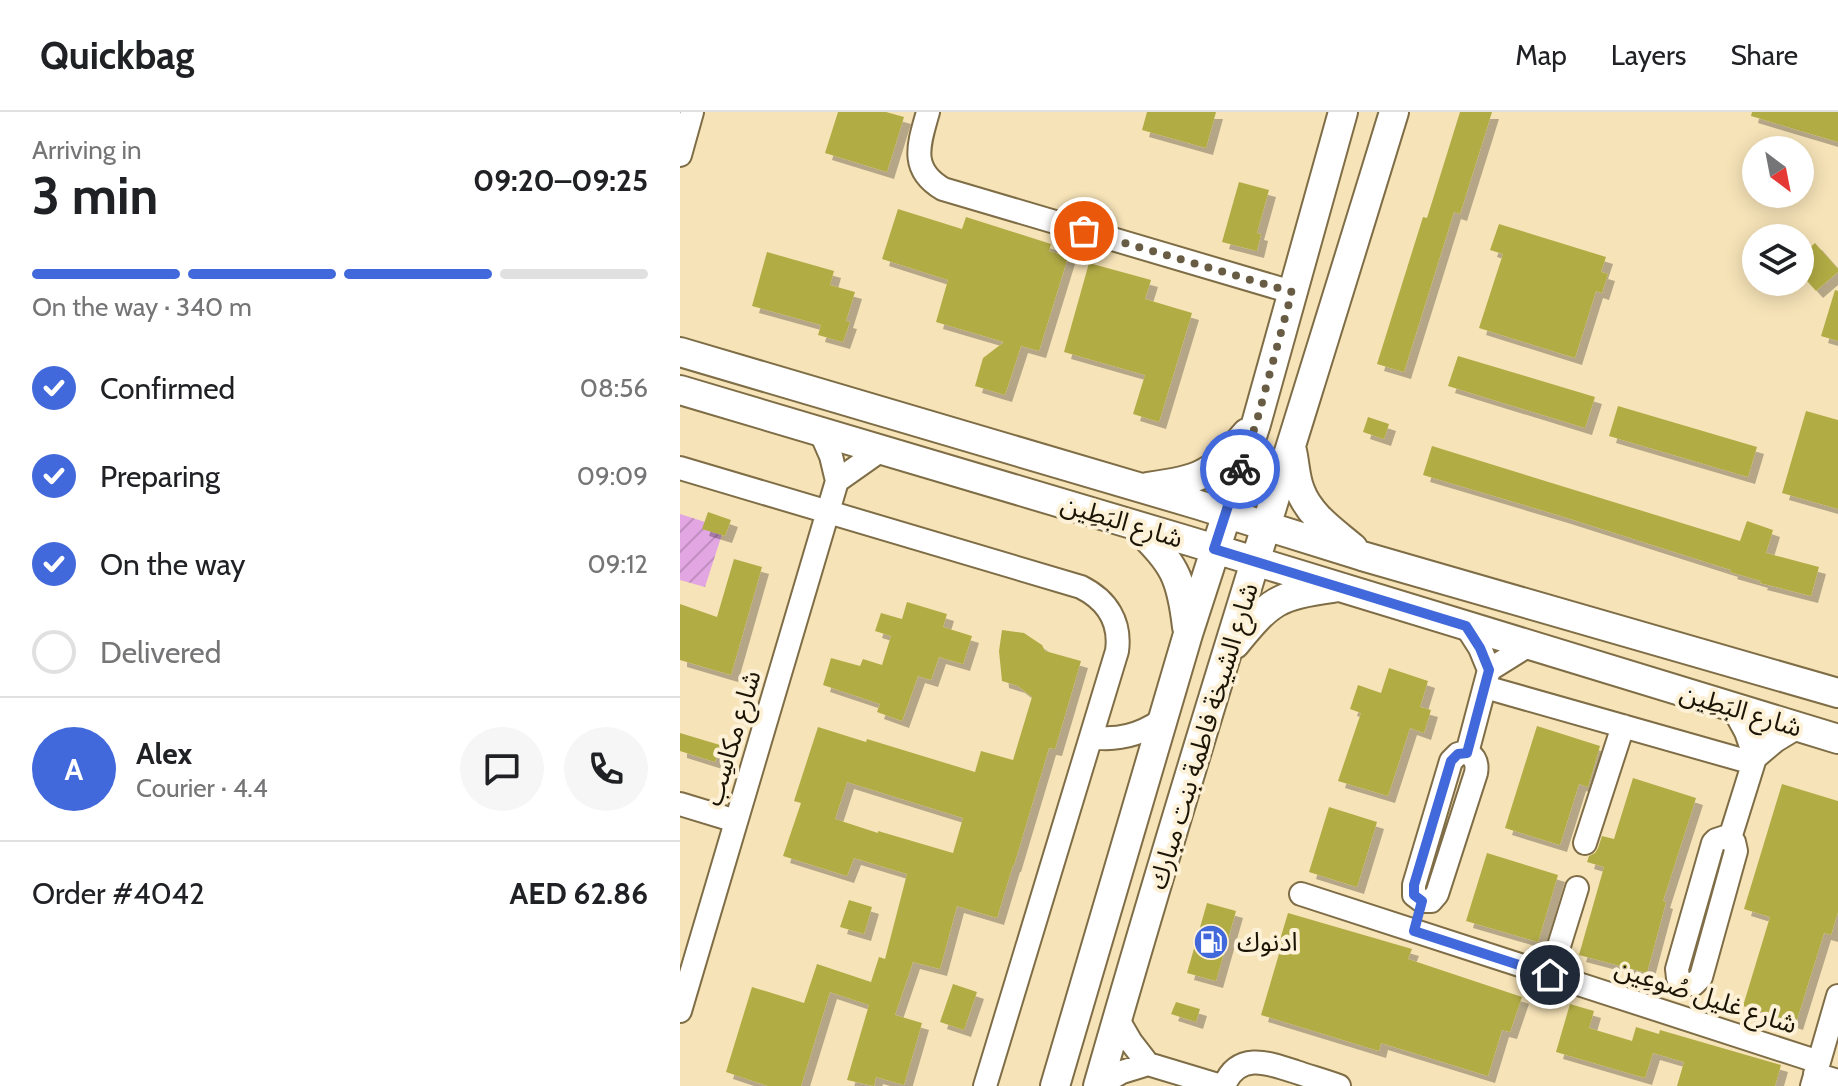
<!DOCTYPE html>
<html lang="en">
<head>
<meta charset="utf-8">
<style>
  body { margin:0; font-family:Cabin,"Noto Sans Arabic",sans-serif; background:#f6f6f6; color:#202124; height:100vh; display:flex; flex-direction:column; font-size:30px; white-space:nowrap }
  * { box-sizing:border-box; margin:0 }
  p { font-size:26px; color:#757577 }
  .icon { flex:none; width:44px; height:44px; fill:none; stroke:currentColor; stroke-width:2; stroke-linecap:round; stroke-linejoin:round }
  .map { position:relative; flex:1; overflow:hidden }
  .side { display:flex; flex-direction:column; background:#fff; width:680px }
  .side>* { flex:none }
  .needle { width:52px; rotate:148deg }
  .tools { position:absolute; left:1062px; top:24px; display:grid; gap:16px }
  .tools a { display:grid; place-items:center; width:72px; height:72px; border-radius:50%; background:#fff; box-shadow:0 4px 20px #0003; font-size:40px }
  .pin { position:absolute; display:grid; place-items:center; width:68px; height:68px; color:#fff; margin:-34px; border:4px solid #fff; border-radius:50%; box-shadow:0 2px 8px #0007 }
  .courier { position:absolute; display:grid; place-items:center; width:80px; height:80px; margin:-40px; border:6px solid #4269db; border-radius:50%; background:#fff; color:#222; box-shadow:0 2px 10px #0007 }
  .overview em { font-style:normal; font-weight:700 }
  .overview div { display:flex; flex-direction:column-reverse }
  .overview { display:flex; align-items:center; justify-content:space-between; height:136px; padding:0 32px }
  h1 { font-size:52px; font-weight:700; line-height:60px }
  .bar { display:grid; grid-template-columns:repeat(4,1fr); gap:12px 8px; align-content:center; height:96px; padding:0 32px }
  .bar i { height:10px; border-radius:6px; background:#e0e0e0 }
  .bar .on { background:#4269db }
  .bar p { grid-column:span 4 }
  .line { display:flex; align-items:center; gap:20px; padding:0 32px; border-top:2px solid #e0e0e0 }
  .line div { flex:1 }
  .round { display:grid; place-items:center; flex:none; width:84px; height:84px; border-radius:42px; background:#f6f6f6 }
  ol { padding:0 32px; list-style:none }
  li { display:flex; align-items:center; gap:24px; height:88px }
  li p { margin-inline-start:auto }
  li .icon { padding:8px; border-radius:50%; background:#4269db; color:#fff; stroke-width:4 }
  li:last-child { color:#757577 }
  li i { width:44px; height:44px; border:4px solid #e0e0e0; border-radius:50% }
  header { display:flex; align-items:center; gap:48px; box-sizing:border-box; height:112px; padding:0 40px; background:#fff; border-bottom:2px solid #e0e0e0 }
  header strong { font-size:38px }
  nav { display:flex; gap:44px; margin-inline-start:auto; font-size:28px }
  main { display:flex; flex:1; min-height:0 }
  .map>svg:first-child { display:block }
  .garden { fill:url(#garden-furrows) }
  .building { fill:#b2ac45; fill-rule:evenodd; filter:url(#shadow) }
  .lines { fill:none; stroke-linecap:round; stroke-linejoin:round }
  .minor-casing { stroke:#7e6d46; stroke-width:26 }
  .major-casing { stroke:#7e6d46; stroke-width:32 }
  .minor { stroke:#fff; stroke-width:22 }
  .major { stroke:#fff; stroke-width:28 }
  .done { stroke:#685d44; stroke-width:8; stroke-dasharray:0 14.4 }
  .route { stroke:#4269db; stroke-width:10 }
  .labels { text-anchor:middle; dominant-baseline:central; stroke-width:8; stroke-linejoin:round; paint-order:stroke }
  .street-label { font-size:26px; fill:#1c1506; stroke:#fdf1d7 }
  .poi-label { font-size:26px; fill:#1c1506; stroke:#fdf1d7; text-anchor:start }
</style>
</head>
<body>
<header>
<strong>Quickbag</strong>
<nav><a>Map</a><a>Layers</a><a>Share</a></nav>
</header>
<main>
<section class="side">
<div class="overview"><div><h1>3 min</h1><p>Arriving in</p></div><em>09:20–09:25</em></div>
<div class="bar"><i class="on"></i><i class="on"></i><i class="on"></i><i></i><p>On the way · 340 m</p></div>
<ol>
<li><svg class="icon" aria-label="check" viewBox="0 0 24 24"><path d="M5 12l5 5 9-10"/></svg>Confirmed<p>08:56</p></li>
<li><svg class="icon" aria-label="check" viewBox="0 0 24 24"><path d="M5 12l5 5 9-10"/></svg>Preparing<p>09:09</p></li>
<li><svg class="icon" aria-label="check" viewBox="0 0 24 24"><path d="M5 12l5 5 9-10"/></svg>On the way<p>09:12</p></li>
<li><i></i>Delivered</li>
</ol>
<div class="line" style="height:144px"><b class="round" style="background:#4269db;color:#fff">A</b><div><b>Alex</b><p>Courier · 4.4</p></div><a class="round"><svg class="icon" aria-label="chat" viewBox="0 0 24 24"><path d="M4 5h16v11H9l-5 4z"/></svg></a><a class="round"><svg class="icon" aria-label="phone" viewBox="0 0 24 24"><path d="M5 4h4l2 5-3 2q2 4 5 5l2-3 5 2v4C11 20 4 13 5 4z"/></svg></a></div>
<div class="line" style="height:104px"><div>Order #4042</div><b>AED 62.86</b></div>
</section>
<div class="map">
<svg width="1158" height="974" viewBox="0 0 1158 974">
  <defs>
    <pattern id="garden-furrows" width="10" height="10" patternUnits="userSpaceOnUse" patternTransform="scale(2)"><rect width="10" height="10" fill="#e2a6e3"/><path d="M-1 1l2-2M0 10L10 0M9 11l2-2" fill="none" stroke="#c18ec1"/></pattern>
    <filter id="shadow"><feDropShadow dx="7" dy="7" stdDeviation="0" flood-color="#0004"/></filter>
  </defs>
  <rect width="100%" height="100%" fill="#f6e3b8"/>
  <path class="garden" d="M0,402l44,14 -19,59 -25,-7z"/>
  <path class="building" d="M158,0h48l18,5 -17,55 -62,-19z
    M467,0h69l-10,36 -64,-18z
    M780,0h32l-32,102 -6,-2 -50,160 -27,-8 46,-147 4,1z
    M1072,0h86v30l-87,-26z
    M559,70l30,8 -12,43 4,1 -4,17 -35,-9z
    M218,97l64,20 4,-12 85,27 -2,7 19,6 -29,94 -18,-5 -16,49 -30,-9 8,-28 21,-16 -68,-20 12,-42 -66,-21z
    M819,112l107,33 -5,15 7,2 -6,19 -6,-2 -21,67 -96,-30 24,-74 -13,-4z
    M1135,131l23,26v3l-22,19 -16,-18v-17z
    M87,140l67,19 -4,14 25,7 -9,29 4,1 -7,20 -25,-7 3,-10 -69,-19z
    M409,151l62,17 -6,19 47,14 -33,109 -26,-8 12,-39 -81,-23z
    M1155,178l3,1v50l-17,-5z
    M778,244l137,41 -10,31 -137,-42z
    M938,294l139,41 -9,30 -139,-41z
    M1126,299l32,9v89l-56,-16z
    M688,305l21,7 -5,15 -21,-7z
    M752,334l308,95 7,-20 26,9 -7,23 53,14 -8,29 -51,-13 1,-2 -31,-9 1,-2 -170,-54 -138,-41z
    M28,400l23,8 -6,16 -23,-7z
    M54,447l28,8 -31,108 -51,-15v-56l37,13z
    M227,490l40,12 -4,13 29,9 -9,28 -24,-7 -8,23 -13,-4 -16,45 -25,-9 3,-8 -57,-19 8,-27 29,8 3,-7 19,6 9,-29 -16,-5 6,-18 21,6z
    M322,518l22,3 18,12 3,6 36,10 -26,88 -6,-1 -35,117h-1l-16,53 -40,-12 -17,63 -27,-7 -18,53 27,8 -18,62 -28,-8 -2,9 -27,-6 22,-75 -39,-13 -29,94h-33l-42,-14 26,-85 52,16 13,-39 54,18 8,-25 6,2 22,-85 -53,-16 -7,18 -64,-20 18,-53 -7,-2 24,-74 48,15 1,-3 108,33 6,-21 32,9 19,-63 -14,-11 -16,-5 -3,-30zM167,670l116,36 -10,35 -75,-22v2l-43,-14z
    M709,556l39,13 -8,26 11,3 -7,23 -14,-5 -22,68 -50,-15 23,-68 -11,-4 8,-24 23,8z
    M857,614l63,20 -12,41 -9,-3 -19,61 -55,-17z
    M0,621l40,12 -5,17 -35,-11z
    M953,666l63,20 -33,103 3,1 -19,71 -68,-18 25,-88 -17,-5 2,-6 6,-3 3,-5 4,-12 12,3z
    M1102,672l56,17v111l-7,23 -7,-2 -28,90 -53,-17 27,-89 -26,-8z
    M649,695l48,15 -20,65 -48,-15z
    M807,741l71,22 -20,67 -72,-21z
    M169,788l23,7 -8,27 -24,-7z
    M527,791l29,8 -20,70 -29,-8z
    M608,801l124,36 -4,10 114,38 -12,35 -8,-2 -14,46 -107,-33 -2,8 -118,-36 18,-61 -3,-1z
    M273,872l24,8 -13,38 -24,-8z
    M496,890l24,7 -4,13 -25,-8z
    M890,892l24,7 -5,17 43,13 4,-14 23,7 1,-4 121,35 -6,21h-98l7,-24 -31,-9 -8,25 -89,-26z"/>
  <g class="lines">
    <g class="minor-casing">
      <path id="minor" d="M248,0c-9,32 -19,57 15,77l349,103
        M0,43l12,-43
        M0,356l401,119c26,13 40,35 36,64l-132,435
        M157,369l44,-31
        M786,514l14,22 9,22 -22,83
        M809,558l40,-25
        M805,575l268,76
        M1053,596l13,24 9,26
        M411,625c27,4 49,-2 71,-17
        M782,641c12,0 16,9 14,20l-39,121 -6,7h-9l-8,-6v-10l37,-124 7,-7z
        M0,692l56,17
        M1045,725l9,5 2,9 -35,126 -7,7h-9l-7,-6 -1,-9 36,-126 3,-3z
        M1050,726l25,-80 20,-17 23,-14
        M905,731l38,-117
        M621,782l518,168
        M870,863l27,-87
        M0,899l157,-530 -6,-25 -11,-25
        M437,906l14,24 17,22
        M1135,962l23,7
        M419,973l23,-13 26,-8 73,22
        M544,974c14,-35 45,-23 72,-14 15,5 29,9 43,14
        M1132,974l26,-90"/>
    </g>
    <g class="major-casing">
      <path id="major" d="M0,240l519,153 163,51 476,137
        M0,278l509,151 649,198
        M612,339c3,13 3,27 8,39 9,25 33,41 53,58
        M467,375c56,-8 63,-11 100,-54
        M458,416c36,37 43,47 49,99
        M555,532c36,-44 42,-48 98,-56
        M375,974l133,-452 68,-210 87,-312
        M418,974c93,-326 197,-650 296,-974"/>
    </g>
    <use href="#minor" class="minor"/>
    <use href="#major" class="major"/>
  </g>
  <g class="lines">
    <path class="done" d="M404,119l208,61 -36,132 -16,45"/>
    <path class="route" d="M560,357l-26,80 252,77 14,22 9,22 -22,83 -9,1 -7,7 -37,124v10l8,6 -8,30 136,44"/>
  </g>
  <defs>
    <g id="fuel-disc" transform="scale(1.8)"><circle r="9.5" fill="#4269db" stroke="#fdf1d7"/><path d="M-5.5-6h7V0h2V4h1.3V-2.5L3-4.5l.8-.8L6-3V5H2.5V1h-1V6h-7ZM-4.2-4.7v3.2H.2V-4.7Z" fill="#fff"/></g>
  </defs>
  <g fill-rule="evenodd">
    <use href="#fuel-disc" x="531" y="830"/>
  </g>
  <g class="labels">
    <g class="street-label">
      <text transform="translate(442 409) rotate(17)">شارع البَطِين</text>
      <text transform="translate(1061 598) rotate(17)">شارع البَطِين</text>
      <text transform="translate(523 624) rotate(-73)">شارع الشيخة فاطمة بنت مبارك</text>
      <text transform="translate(52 626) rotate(-73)">شارع مكاسِب</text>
      <text transform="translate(1026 884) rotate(18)">شارع غليل صُوعِين</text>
    </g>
    <g class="poi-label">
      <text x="557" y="830">ادنوك</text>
    </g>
  </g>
</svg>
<div class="tools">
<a><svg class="needle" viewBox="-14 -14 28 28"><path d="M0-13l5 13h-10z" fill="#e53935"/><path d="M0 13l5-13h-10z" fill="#757577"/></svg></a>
<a><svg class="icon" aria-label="layers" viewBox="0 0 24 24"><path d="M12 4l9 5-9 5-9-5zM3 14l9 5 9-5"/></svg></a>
</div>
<div class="pin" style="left:404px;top:119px;background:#ea580c"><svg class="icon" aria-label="bag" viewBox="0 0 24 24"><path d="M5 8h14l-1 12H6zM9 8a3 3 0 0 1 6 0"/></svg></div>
<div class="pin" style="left:870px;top:863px;background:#1f2937"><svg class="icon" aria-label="home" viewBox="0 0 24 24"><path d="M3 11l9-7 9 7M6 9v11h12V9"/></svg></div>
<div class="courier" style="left:560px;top:357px"><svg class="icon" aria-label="bike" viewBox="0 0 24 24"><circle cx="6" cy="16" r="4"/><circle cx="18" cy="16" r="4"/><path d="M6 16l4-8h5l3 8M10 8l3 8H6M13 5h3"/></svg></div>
</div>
</main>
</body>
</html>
